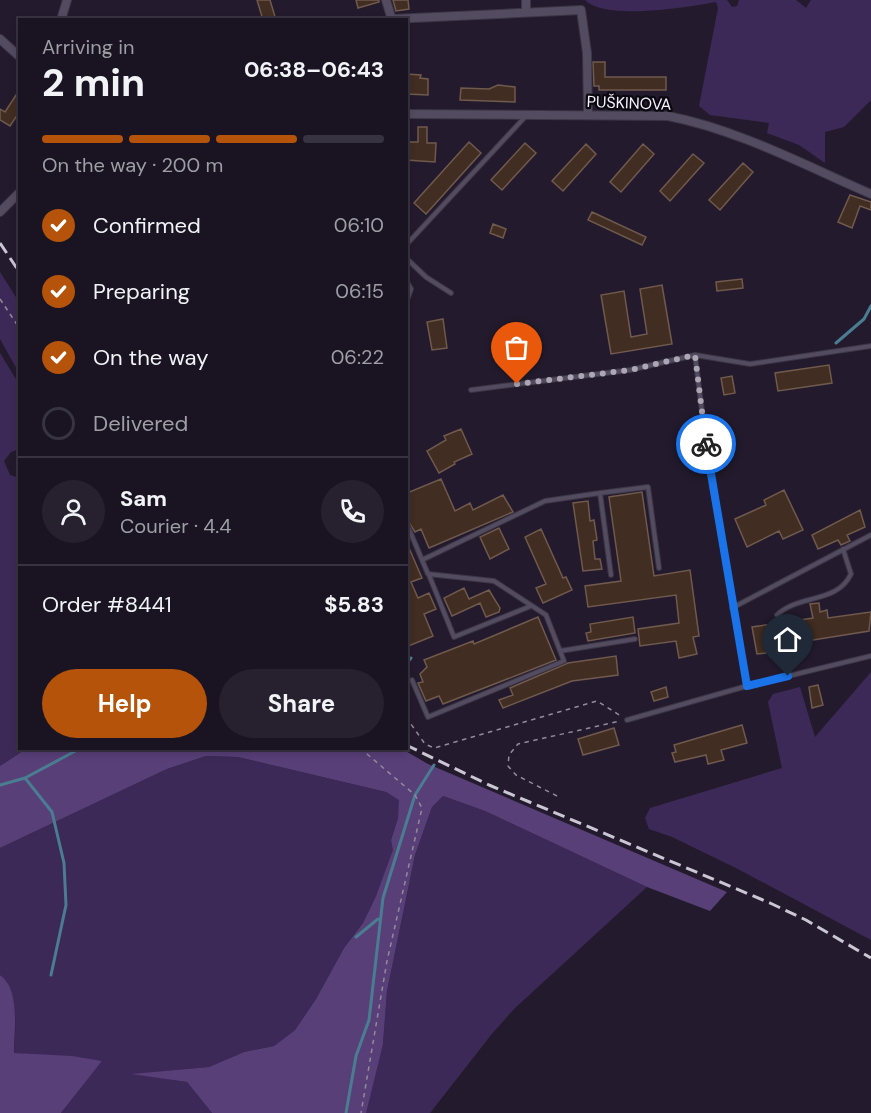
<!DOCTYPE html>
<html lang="en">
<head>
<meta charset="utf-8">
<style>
  body { margin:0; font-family:"DM Sans",sans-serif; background:#27212f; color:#f1f3f6; height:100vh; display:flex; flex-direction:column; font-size:22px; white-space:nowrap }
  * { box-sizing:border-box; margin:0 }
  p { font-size:20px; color:#9f9ea5 }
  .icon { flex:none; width:33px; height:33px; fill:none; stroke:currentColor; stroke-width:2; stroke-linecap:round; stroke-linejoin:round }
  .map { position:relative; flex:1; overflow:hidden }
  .drawer { position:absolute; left:18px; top:18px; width:390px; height:732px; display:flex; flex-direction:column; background:#1a1422; border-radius:0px; box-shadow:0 3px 9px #0003,0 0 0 2px #383340 }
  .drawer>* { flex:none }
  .pin { position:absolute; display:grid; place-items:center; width:51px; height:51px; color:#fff; margin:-62px -26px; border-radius:50% 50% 50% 0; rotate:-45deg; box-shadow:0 0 6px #0007 }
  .pin .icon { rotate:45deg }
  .courier { position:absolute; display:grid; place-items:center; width:60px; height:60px; margin:-30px; border:4px solid #1a73e8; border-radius:50%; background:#fff; color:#222; box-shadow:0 2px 8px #0007 }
  .head em { font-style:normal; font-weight:700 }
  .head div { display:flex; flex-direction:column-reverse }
  .head { display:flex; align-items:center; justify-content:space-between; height:102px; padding:0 24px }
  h1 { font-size:39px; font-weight:700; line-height:45px }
  .bar { display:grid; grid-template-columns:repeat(4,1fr); gap:9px 6px; align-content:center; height:72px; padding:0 24px }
  .bar i { height:8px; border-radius:4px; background:#383340 }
  .bar .active { background:#b45309 }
  .bar p { grid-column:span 4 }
  .line { display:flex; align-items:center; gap:15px; padding:0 24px; border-top:2px solid #383340 }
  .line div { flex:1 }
  .round { display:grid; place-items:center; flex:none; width:63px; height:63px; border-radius:32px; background:#27212f }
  ol { padding:0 24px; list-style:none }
  li { display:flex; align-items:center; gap:18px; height:66px }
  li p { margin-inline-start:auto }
  li .icon { padding:6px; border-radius:50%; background:#b45309; color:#fff; stroke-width:4 }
  li:last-child { color:#9f9ea5 }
  li i { width:33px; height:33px; border:3px solid #383340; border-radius:50% }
  .action { display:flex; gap:12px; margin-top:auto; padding:12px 24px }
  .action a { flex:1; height:69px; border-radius:36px; background:#b45309; color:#fff; font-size:24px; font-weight:700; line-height:69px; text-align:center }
  .action a+a { background:#27212f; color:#f1f3f6 }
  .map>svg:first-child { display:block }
  .green { fill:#3d2957 }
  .forest { fill:#583f78 }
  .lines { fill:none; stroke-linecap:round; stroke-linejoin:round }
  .stream { stroke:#4a7d92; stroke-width:3 }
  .building { fill:#412d22; stroke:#70594d; stroke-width:1.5 }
  .lane-casing { stroke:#3b3544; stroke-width:6 }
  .street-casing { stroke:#3b3544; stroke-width:10 }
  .path { stroke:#918b9b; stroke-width:1.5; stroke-dasharray:4.5 4.5; stroke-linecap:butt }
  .lane { stroke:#534b60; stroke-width:4 }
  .street { stroke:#534b60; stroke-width:8 }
  .rail { stroke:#cbc6d4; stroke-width:3; stroke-dasharray:12 6; stroke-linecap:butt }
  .done { stroke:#aca6b5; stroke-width:6; stroke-dasharray:0 10.8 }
  .route { stroke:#1a73e8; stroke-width:8 }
  .labels { text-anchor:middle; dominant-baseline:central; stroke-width:4.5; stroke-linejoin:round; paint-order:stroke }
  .street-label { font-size:16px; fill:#f5f1fe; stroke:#0b080f }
</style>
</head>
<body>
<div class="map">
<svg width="871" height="1113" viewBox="0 0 871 1113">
  <rect width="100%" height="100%" fill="#231b2d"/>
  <path class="green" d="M585,0h142l5,7 5,-1 2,-6h57l10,8 5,-8h60v100l-27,27 -19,5v31l-26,-18 -32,-12 2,-10 -59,-8 -11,-9 19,-98 -2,-6c-28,5 -111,19 -131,-2z
    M0,272l19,30v71l-19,-34z
    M0,353l19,31v65l-8,3 -7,9 6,14 9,3 1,270 6,1 -26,17z
    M871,672v268l-135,-72 -64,-31 -23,-8 -4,-11 5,-10 132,-40 -14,-66 5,-8 27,-7 15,50z
    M206,756l32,1 148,35 14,8 -2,18 -7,22 3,10 -18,46 -13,27 -19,25 -28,51 -21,31 -21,16 -30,6 -35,15 -74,7 52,8 25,31h-151l41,-52 -88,-8c1,-22 6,-63 -14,-78v-127l167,-79z
    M443,796l42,15 162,76 -133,122 -23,26 -61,78h-68l21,-69 4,-53 28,-136 17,-48z"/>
  <path class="forest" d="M26,749h376l26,15 299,128 -17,19 -63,-24 -162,-76 -42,-15 -11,11 -17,48 -28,136 -4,53 -17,69h-154l-25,-31 -56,-8 78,-7 35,-15 30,-6 21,-16 21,-31 28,-51 19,-25 13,-27 17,-46 -2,-10 7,-22 1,-18 -13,-8 -148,-35 -32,-1 -39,13 -167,79v-82z
    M0,975c21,15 14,56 14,78l58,3 30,5 -41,52h-61z"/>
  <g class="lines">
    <path class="stream" d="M836,343l28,-24 7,-13
      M406,664l5,-6
      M25,778l27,34 12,51 2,42 -15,70
      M0,785l25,-7 56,-30
      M356,937l22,-18
      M346,1113l10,-57 13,-36 14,-122 32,-103 19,-30"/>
  </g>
  <path class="building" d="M257,0h13l6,20h-13z
    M356,0h23v2l-21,6z
    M393,0h15l1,9 -13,2z
    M593,62h12v15h61v13h-67v-4h-5z
    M406,74l15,1 -1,3 8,1v16l-22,-1z
    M498,85l17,2v15l-55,-2 1,-12 28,1z
    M20,89v22l-10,15 -10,-6v-11l5,3z
    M418,127h9v16h9l-1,19 -29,-2v-18h12z
    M469,142l12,11 -55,61 -12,-11z
    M525,143l11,10 -34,37 -11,-10z
    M586,144l10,10 -33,37 -11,-10z
    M643,144l11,10 -33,38 -11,-10z
    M693,154l11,9 -34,38 -10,-10z
    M743,163l10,9 -33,38 -11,-10z
    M850,195l21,7v8l-11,-4 -8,22 -14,-6z
    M592,212l54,25 -4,8 -54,-25z
    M493,224l13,5 -3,9 -13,-5z
    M742,279l1,9 -26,3 -1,-9z
    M662,285l10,59 -61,10 -10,-59 23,-4 7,46 16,-3 -7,-45z
    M443,319l4,29 -15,2 -5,-28z
    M829,365l3,18 -54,8 -3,-18z
    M732,376l3,17 -11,2 -3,-17z
    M461,429l11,25 -18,8 1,2 -16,9 -12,-22 19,-11 -2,-4z
    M441,479l14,32 15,-8 3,7 30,-15 10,17 -84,36 -8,-19 -6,3 -9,-14 1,-25z
    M784,490l19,40 -20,9 -4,-8 -32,16 -12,-28 31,-14 -2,-5z
    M642,492l12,84 36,-6 9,66 -6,1 4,17 -18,4 -3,-17 -36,5 -2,-17 41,-6 -3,-28 -88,12 -3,-21 36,-5 -12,-84z
    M588,501l2,20 4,-1 3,20 -4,1 2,18h5l2,10 -19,2 -10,-68z
    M860,510l5,17 -18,8 3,6 -9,4 -3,-5 -20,9 -6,-14z
    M499,528l10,21 -19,10 -10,-22z
    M541,529l22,49 3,-1 6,13 -29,13 -7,-15 10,-4 -21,-47z
    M406,541l16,37 -11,4 7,16 11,-5 7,16 -12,5 9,22 -27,11z
    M464,588l5,11 20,-9 11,18 -1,4 -13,5 -6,-14 -28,13 -8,-18z
    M819,603l1,9 7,-2 1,8 43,-6 -2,19 -68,11 -1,-3 -35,5 1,9 -9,1 -5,-27 61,-9 -3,-14z
    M538,617l18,43 -113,44 -4,-8 -13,5 -8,-18 5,-1 -3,-8 7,-7 -3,-7 49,-19 1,3z
    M633,617l2,16 -47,8 -2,-8 5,-1 -1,-8z
    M616,656l2,19 -46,6 -69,27 -4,-8 14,-5 -3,-7 58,-25z
    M818,685l5,20 -11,3 -3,-21z
    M666,687l2,10 -14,4 -3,-9z
    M742,725l5,18 -26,7 3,10 -16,4 -2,-9 -31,7 -3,-9 4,-1 -2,-7z
    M614,728l5,17 -36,10 -5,-16z"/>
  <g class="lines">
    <g class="lane-casing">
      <path id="lane" d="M406,245l119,-128
        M406,258l20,19 25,16
        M406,280l5,9 -5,14
        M695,355l14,113 38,218
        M471,390l159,-20 65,-15 55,9 121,-18
        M600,493l48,-6 11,81
        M406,522l22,52 66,7 52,34 18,46 -136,56 -16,-37
        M422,560l123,-59 55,-8 11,82
        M429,575l25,62 77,-31
        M732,608l139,-73
        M777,615c21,-21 60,-11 74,-41l-8,-25
        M560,651l75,-12
        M627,720l120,-34 124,-30"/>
    </g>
    <g class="street-casing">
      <path id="street" d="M386,0l6,20
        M526,0v12
        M392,19l189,-9 6,43 1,62
        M61,20l6,-20
        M0,39l20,18
        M406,114l262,2c71,14 136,49 203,78
        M0,212l20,-20"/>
    </g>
    <path class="path" d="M0,299l20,30
      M406,717l19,27 9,4 163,-47 24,15
      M360,748l55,47 7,13 -35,153 -26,152
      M557,796l-41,-21 -8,-9 1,-11 9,-11 102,-23"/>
    <use href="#lane" class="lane"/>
    <use href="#street" class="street"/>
    <path class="rail" d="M0,243l20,30
      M406,745l83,40 281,118 36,17 65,38"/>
  </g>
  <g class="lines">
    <path class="done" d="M517,384l113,-14 65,-15 11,89"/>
    <path class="route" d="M706,444l41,242 41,-10"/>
  </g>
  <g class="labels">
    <g class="street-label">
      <text transform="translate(629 103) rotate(2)">PUŠKINOVA</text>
    </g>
  </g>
</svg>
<div class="pin" style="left:517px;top:384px;background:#ea580c"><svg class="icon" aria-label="bag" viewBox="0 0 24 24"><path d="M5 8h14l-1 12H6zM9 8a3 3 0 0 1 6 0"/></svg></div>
<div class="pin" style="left:788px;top:676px;background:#1f2937"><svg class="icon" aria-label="home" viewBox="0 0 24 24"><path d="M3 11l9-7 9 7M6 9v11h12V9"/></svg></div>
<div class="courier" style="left:706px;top:444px"><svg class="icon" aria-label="bike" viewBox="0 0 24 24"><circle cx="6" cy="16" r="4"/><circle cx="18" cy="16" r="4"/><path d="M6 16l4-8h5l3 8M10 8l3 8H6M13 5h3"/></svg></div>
<section class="drawer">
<div class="head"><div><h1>2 min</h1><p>Arriving in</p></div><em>06:38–06:43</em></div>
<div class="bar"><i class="active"></i><i class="active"></i><i class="active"></i><i></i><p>On the way · 200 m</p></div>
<ol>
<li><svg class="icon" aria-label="check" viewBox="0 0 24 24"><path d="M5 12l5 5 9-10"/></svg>Confirmed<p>06:10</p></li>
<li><svg class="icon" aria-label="check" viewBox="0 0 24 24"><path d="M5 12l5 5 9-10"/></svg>Preparing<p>06:15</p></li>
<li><svg class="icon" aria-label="check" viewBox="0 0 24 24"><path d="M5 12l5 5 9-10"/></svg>On the way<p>06:22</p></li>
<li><i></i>Delivered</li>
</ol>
<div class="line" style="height:108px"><a class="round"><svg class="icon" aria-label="person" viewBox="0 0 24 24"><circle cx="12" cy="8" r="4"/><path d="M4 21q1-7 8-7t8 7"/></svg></a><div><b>Sam</b><p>Courier · 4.4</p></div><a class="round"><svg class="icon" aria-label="phone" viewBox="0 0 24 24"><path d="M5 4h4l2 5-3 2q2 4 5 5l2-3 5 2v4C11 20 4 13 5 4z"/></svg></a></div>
<div class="line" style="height:78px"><div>Order #8441</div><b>$5.83</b></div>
<div class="action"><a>Help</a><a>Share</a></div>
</section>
</div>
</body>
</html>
